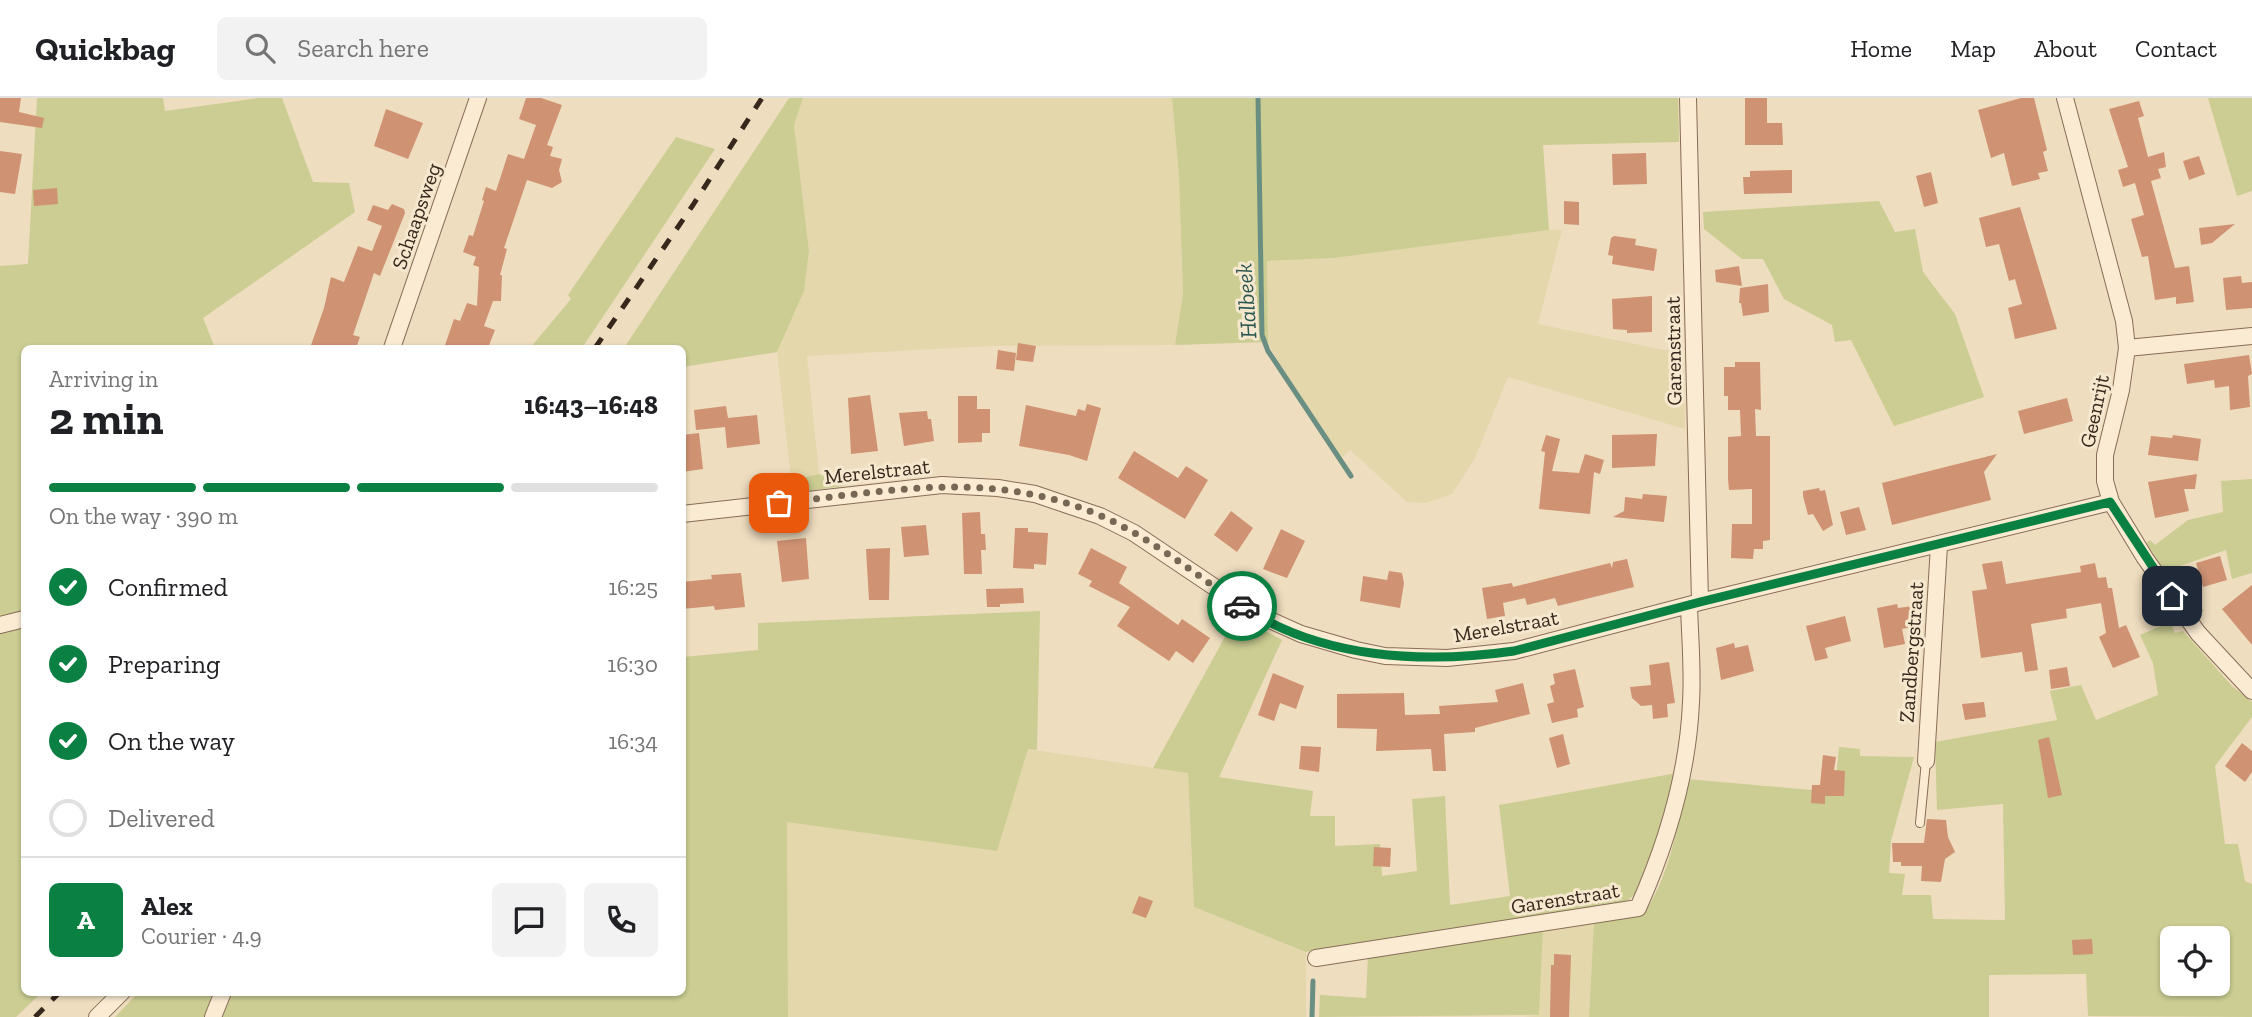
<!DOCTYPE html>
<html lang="en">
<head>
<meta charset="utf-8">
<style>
  body { margin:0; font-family:"Zilla Slab",serif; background:#f2f2f2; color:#202124; height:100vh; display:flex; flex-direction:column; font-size:26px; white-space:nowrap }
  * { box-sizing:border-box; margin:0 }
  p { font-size:23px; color:#757577 }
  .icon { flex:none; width:38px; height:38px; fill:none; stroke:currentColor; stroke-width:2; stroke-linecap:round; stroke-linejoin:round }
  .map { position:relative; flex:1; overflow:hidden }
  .sheet { position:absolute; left:21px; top:247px; width:665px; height:651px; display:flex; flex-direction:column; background:#fff; border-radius:10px; box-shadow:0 2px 5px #0004 }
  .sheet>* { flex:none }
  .buttons { position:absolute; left:2160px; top:828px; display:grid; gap:14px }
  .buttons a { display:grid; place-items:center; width:70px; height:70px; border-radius:10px; background:#fff; box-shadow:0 2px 5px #0004; font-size:35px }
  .pin { position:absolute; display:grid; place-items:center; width:60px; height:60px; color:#fff; margin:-30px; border-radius:14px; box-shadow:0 4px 10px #0006 }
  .courier { position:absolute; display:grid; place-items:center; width:70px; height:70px; margin:-35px; border:5px solid #0b8043; border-radius:50%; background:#fff; color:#222; box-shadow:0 2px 9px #0007 }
  .headline em { font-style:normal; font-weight:800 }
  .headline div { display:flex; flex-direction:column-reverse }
  .headline { display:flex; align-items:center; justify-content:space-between; height:119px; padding:0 28px }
  h1 { font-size:46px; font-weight:800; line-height:52px }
  .bar { display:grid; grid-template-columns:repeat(4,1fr); gap:10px 7px; align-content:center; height:84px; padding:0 28px }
  .bar i { height:9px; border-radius:5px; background:#e0e0e0 }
  .bar .active { background:#0b8043 }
  .bar p { grid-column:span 4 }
  .line { display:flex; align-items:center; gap:18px; padding:0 28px; border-top:2px solid #e0e0e0 }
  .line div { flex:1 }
  .round { display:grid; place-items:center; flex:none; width:74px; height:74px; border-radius:10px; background:#f2f2f2 }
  ol { padding:0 28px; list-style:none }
  li { display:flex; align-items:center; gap:21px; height:77px }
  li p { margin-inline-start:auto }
  li .icon { padding:7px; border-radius:50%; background:#0b8043; color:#fff; stroke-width:4 }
  li:last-child { color:#757577 }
  li i { width:38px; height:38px; border:4px solid #e0e0e0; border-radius:50% }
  header { display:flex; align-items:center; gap:42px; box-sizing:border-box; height:98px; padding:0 35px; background:#fff; border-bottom:2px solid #e0e0e0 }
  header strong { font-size:33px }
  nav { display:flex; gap:38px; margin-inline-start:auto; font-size:24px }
  .search { width:490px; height:63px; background:#f2f2f2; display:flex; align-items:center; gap:18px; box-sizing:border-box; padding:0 24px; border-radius:10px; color:#757577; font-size:26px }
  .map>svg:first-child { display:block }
  .farmland { fill:#e5d7ac }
  .green { fill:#cbcd92; fill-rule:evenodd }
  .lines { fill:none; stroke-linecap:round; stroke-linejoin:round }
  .stream { stroke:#698f82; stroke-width:5 }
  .building { fill:#cf9273 }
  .service-casing { stroke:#886d57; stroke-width:10 }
  .minor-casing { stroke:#886d57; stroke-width:18 }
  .service { stroke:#faebd2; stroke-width:8 }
  .minor { stroke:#faebd2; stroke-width:16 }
  .rail { stroke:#37271c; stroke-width:5; stroke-dasharray:12 12; stroke-linecap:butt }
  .done { stroke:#776755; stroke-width:7; stroke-dasharray:0 12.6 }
  .route { stroke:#0b8043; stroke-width:9 }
  .labels { text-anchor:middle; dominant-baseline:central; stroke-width:6; stroke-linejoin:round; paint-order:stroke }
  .street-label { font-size:21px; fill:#37271c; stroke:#f6e8ce }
  .water-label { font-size:23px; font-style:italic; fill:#2a5751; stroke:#f6e8ce }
</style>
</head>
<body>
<header>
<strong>Quickbag</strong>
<div class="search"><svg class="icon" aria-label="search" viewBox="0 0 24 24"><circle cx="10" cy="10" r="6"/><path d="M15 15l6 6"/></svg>Search here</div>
<nav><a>Home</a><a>Map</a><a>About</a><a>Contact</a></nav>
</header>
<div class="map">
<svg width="2252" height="919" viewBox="0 0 2252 919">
  <rect width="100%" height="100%" fill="#efddbf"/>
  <path class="farmland" d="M803,0h369l7,78 4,118 -8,51 -185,1 -183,10 12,118 -28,6 -14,-128 27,-61 5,-40 -15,-126z
    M1549,132h13l-24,94 146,30 1,75 -177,-52 -33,81 -23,36 -26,9 -19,-1 -57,-52 -10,10 -54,-83 -18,-35 -1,-81 67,-3z
    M1028,651l160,24 6,134 112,45v65h-518l-1,-196 209,30z
    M1594,824l-5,95h-65l15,-2 4,-86z"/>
  <path class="green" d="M37,0h126l2,13 94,-13h23l31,84 36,1 6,29 -152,106 12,30h-191v644h18l-26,25h-16v-751l28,-2z
    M789,0h14l-9,27 15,126 -5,40 -27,61 -94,15 -1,-19h-58z
    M1172,0h506l1,44 -136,3 6,85 -215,28 -67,3 1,81 -93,3 8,-51 -4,-118z
    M2208,0h44v93l-15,5z
    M676,39l39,12 -133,199h-52l41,-49 -3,-4z
    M1879,103l16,31 20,-3 8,43 32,42 29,83 -90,29 -43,-86 -16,2 -3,-17 -48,-26 -21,-40h-21l-38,-30 -1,-17z
    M819,376l25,12 -52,7 -1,-13z
    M2252,381v94l-20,6 -6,-29 -52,18 30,43 -7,5 -51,-73 4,-3 5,5 33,-25 35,-8 -2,-31z
    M1040,513l-3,139 -9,-1 -31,102 -210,-29 1,195h-568l11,-25h451l1,-335 75,-7v-27z
    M1237,517l45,25 -63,137 94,14 -3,25h25v30l45,-2 2,32 35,-5 -5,-72 33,-3 5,109 60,-9 -11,-91 178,-32 -32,112 -18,16 -38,8 -283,43 -112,-45 -6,-134 -35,-5z
    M2170,524l5,11 8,-2 49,55 20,16v15l-37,49 10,78h13l7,37 7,3v133l-164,-1 -2,-42 -97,1v42h-400l5,-95 52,-12c25,-38 32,-87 41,-131l148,13 4,-45 21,2v7l54,1 -23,84 -2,32 16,1 -3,21h29l2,24 72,1 -2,-116 -66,6 -2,-68 122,-22 -7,-29 31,-6 15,35 62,-25 -5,-32 -13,-28zM2172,840h45v46h-45z
    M1543,831l-4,86 -220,2 1,-22 46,3 2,-43z
    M139,894h77l-11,25h-90z"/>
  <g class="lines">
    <path class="stream" d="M1258,0l4,237 6,16 83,125
      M1312,919l1,-36"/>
  </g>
  <path class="building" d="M0,0h21l-2,14 25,6 -2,10 -42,-6z
    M526,0h15l21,7 -15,40 6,2 -3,9 12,3 -3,11 3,12 -10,6 -25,-8 -23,68 3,1 -7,26h2l-1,26h-8l-9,25 11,4 -7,18h-44l10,-29 6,2 7,-18 10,3 2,-39 -6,-2 3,-8 -13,-5 6,-17 4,1 11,-35 -2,-1 4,-13 10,4 12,-37 16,5 12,-34 -17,-6z
    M1745,0h22v25h15l1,22h-38z
    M2021,0h13l13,52 -4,2 5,19 -10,2 2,6 -28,7 -8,-33 -13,5 -13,-48z
    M2139,3l5,15 -6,2 10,39 16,-5 2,15 -8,2 3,9 -10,3 24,87 14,-2 5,36 -18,2v-7l-21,3 -7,-44 -6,1 -11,-38 13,-4 -9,-32 -12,4 -5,-17 10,-3 -19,-58z
    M386,11l37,14 -15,36 -34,-13z
    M0,53l22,3 -7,40 -15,-2z
    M1646,55l1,31 -34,1 -1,-31z
    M2199,58l6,18 -16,6 -6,-19z
    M1792,72v23l-48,1 -1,-17h7v-6z
    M1931,74l7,31 -14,4 -8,-31z
    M57,90l1,16 -24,2 -1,-16z
    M1564,103l15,1v23l-15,-1z
    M392,106l12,5 1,4 -25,63 -6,-3 -21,62 7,2 -4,11h-46l14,-40 7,-31 13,5 14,-36 14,5 10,-25 -15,-6 6,-15 15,5z
    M2020,109l37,122 -42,10 -7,-31 14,-4 -7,-25 -6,2 -10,-37 -13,3 -7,-29z
    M2235,126l-23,19 -11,2 -2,-17z
    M1614,138l22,3 -1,6 22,4 -3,22 -42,-7 1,-8 -5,-1 3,-17z
    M1739,168l3,20 -26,-4 -1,-12z
    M2241,178l1,7 10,-1v26l-26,2 -3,-32z
    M1768,186l1,28 -26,4 -2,-13h-2l1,-15z
    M1652,198v36l-25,1v-3l-14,-1 -1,-30z
    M1018,245l18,3 -3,16 -17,-2z
    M998,252l18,3 -2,18 -18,-2z
    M2249,257l3,19 -4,2 2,31 -20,3 -1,-24 -14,2 -1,-8 -27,4 -3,-20z
    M1735,264h25l1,48 -6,-1 1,27h14v104l-7,1v8h-9l-1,10 -22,-1 1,-34h20v-35l-23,1 -1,-11v-42l13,-1 -1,-26h-12v-14h-4v-29h11z
    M870,297l8,56 -27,3 -3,-56z
    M958,298h19v13h13v24h-8v9l-24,1z
    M2067,300l6,23 -49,13 -6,-23z
    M1087,306l14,4 -14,53 -18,-6 -50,-9 7,-41 50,11 2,-7 7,2z
    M726,308l2,12 29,-3 3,29 -33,4 -2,-21 -29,3 -2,-20z
    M927,313l1,8h3l3,22 -30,5 -5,-33z
    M699,335l4,36 -21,3v-37z
    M1657,336l-2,32 -43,2v-33z
    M1546,337l14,4 -8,32 27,2 6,-19 19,6 -4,14 -6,-2 -4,42 -51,-5 6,-57 -4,-1z
    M2173,337l28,4 -3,22 -50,-6 3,-19 21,2z
    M1134,353l44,27 8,-12 22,14 -23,39 -67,-41z
    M1997,356l-13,18 7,28 -99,25 -10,-42z
    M2197,376l-2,15h-11l5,22 -34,7 -7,-36z
    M1819,390l1,3 5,-1 8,35 -10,6 -10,-17 -5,1 -5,-19v-5z
    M1643,396l24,2 -3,26 -51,-5 11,-6 1,-14 17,2z
    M1859,409l7,23 -20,5 -6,-23z
    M1231,413l22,17 -16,24 -23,-17z
    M980,414l1,22h4l1,16h-5l1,24h-18l-2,-61z
    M926,427l3,30 -25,2 -3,-30z
    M1015,430h13v4l20,1 -2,32 -12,-1v5l-21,-1z
    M1281,431l24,12 -18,37 -24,-9z
    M806,440l3,41 -27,3 -5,-41z
    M890,450l-1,52h-20l-3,-51z
    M1091,450l36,19 -8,16 59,42 4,-6 28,19 -17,25 -17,-12 -7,10 -52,-35 13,-19 -41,-21 3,-5 -14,-7z
    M2220,458l7,24 -24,7 -7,-24z
    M1627,461l7,28 -76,19 -3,-8 -28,7 -2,-7 -22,5 2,13 -18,3 -5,-31 30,-5 1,4 97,-24 2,5 1,-6z
    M2002,463l4,23 75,-12 -1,-6 15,-3 3,15 8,-1 2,11h4l7,40 7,-3 14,32 -27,11 -14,-31 7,-4 -5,-30 -35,6 1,9 -36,6 7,46 -13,2 -3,-20 -41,6 -9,-67 15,-2 -5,-25z
    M1389,473l13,2 2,10 -4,25 -40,-7 3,-25 24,4z
    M741,475l4,34 -30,3 -1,-4 -32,3v-27l30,-3 -1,-4z
    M2252,487v60l-30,-36z
    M1023,490l1,15 -24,1v3h-13l-1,-18z
    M1897,506l1,4 15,-2 3,20 -14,3 3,15 -21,4 -7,-40z
    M1845,518l6,25 -26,7 3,10 -13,3 -9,-35z
    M1734,545l1,5 13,-3 6,26 -33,9 -5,-32z
    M1669,564l6,41 -8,1 1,13 -15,2 -1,-14 -11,1 -9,-8 -2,-11 21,-2 -2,-20z
    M2067,569l3,19 -19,3 -2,-19z
    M1575,571l9,38 -7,2 1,8 -26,6 -5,-19 7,-2 -4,-16 5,-2 -2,-10z
    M1273,575l31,13 -8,23 -16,-6 -6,18 -16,-6z
    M1523,585l7,31 -55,14v4l-31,2 2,37h-13l-2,-22 -55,2 1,-22 -40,-1v-34l67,-1 1,22 35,-1 -1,-8 59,-4 -3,-12z
    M1984,604l2,15 -21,3 -3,-16z
    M1563,636l7,30 -13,4 -8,-30z
    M2049,639l13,58 -14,3 -10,-58z
    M2242,645l10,8v21l-7,10 -20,-16z
    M1301,648l20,1 -2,25 -20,-3z
    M1823,657l13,2 -2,13 11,1 -1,25h-19v8l-14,-1 1,-18h8z
    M1927,721l19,1 2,17 7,15 -10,7 -4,23 -20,-1 1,-15h-21v-4h-8l-1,-19h32z
    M1374,749l17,1 -1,19 -17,-1z
    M1139,798l14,5 -7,17 -14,-5z
    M2092,841l1,15 -20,1 -1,-15z
    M1554,856l17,1 -2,62h-19l1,-52h3z"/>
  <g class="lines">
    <g class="service-casing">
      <path id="service" d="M1920,725l6,-62"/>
    </g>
    <g class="minor-casing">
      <path id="minor" d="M1688,0l12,504
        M2065,0l59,223 3,27 -6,42 -16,65v26l6,21 34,56 53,75 54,58
        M392,250l86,-250
        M2127,250l125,-12
        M682,416l260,-29 56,3 37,6 65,22 34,17 116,78 51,23 55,16 29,6 62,2 67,-7 186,-49 411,-100
        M0,527l24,-6
        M1926,663l13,-216
        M1316,860l322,-50c29,-65 50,-134 53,-206 2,-31 -1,-64 -2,-96
        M97,919l25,-25
        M213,919l10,-25"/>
    </g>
    <use href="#service" class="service"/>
    <use href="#minor" class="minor"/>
    <path class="rail" d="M595,250l98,-143 69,-107
      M35,919l25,-25"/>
  </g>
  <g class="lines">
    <path class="done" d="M779,405c112,-12 212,-34 320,12 51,22 97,60 143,91"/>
    <path class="route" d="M1242,508c78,53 182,58 272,45l186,-49 410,-100 62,94"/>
  </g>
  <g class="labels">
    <g class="street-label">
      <text transform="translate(416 118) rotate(-71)">Schaapsweg</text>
      <text transform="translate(1673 253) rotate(-91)">Garenstraat</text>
      <text transform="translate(2094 313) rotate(-78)">Geenrijt</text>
      <text transform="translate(877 373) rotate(-6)">Merelstraat</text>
      <text transform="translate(1506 528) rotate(-10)">Merelstraat</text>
      <text transform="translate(1911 554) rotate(-86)">Zandbergstraat</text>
      <text transform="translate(1565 800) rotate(-9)">Garenstraat</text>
    </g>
    <g class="water-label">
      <text transform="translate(1246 203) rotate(-94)">Halbeek</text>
    </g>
  </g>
</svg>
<div class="buttons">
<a><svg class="icon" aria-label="locate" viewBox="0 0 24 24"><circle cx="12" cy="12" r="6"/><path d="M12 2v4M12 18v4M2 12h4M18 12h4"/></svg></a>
</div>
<div class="pin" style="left:779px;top:405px;background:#ea580c"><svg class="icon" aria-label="bag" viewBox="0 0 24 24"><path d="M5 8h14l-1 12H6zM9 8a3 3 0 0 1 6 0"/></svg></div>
<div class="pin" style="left:2172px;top:498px;background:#1f2937"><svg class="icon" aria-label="home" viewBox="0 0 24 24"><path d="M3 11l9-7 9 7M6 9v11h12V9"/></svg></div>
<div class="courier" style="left:1242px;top:508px"><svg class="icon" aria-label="car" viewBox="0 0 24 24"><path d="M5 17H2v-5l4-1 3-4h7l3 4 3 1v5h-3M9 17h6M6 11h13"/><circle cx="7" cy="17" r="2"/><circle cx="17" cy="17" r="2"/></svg></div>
<section class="sheet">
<div class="headline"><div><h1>2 min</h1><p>Arriving in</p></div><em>16:43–16:48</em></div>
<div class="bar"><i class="active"></i><i class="active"></i><i class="active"></i><i></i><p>On the way · 390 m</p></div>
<ol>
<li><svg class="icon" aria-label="check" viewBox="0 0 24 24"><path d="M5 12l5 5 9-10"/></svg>Confirmed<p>16:25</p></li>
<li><svg class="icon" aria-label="check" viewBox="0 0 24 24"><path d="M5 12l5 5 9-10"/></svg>Preparing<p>16:30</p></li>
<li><svg class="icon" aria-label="check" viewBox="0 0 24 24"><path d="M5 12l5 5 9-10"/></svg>On the way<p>16:34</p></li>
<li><i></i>Delivered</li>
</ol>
<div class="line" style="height:126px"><b class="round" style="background:#0b8043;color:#fff">A</b><div><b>Alex</b><p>Courier · 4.9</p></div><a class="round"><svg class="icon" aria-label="chat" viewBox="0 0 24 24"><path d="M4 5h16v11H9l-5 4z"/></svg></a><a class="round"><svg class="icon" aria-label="phone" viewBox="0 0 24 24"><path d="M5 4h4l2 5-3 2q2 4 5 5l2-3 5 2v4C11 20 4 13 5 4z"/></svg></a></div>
</section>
</div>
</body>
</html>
